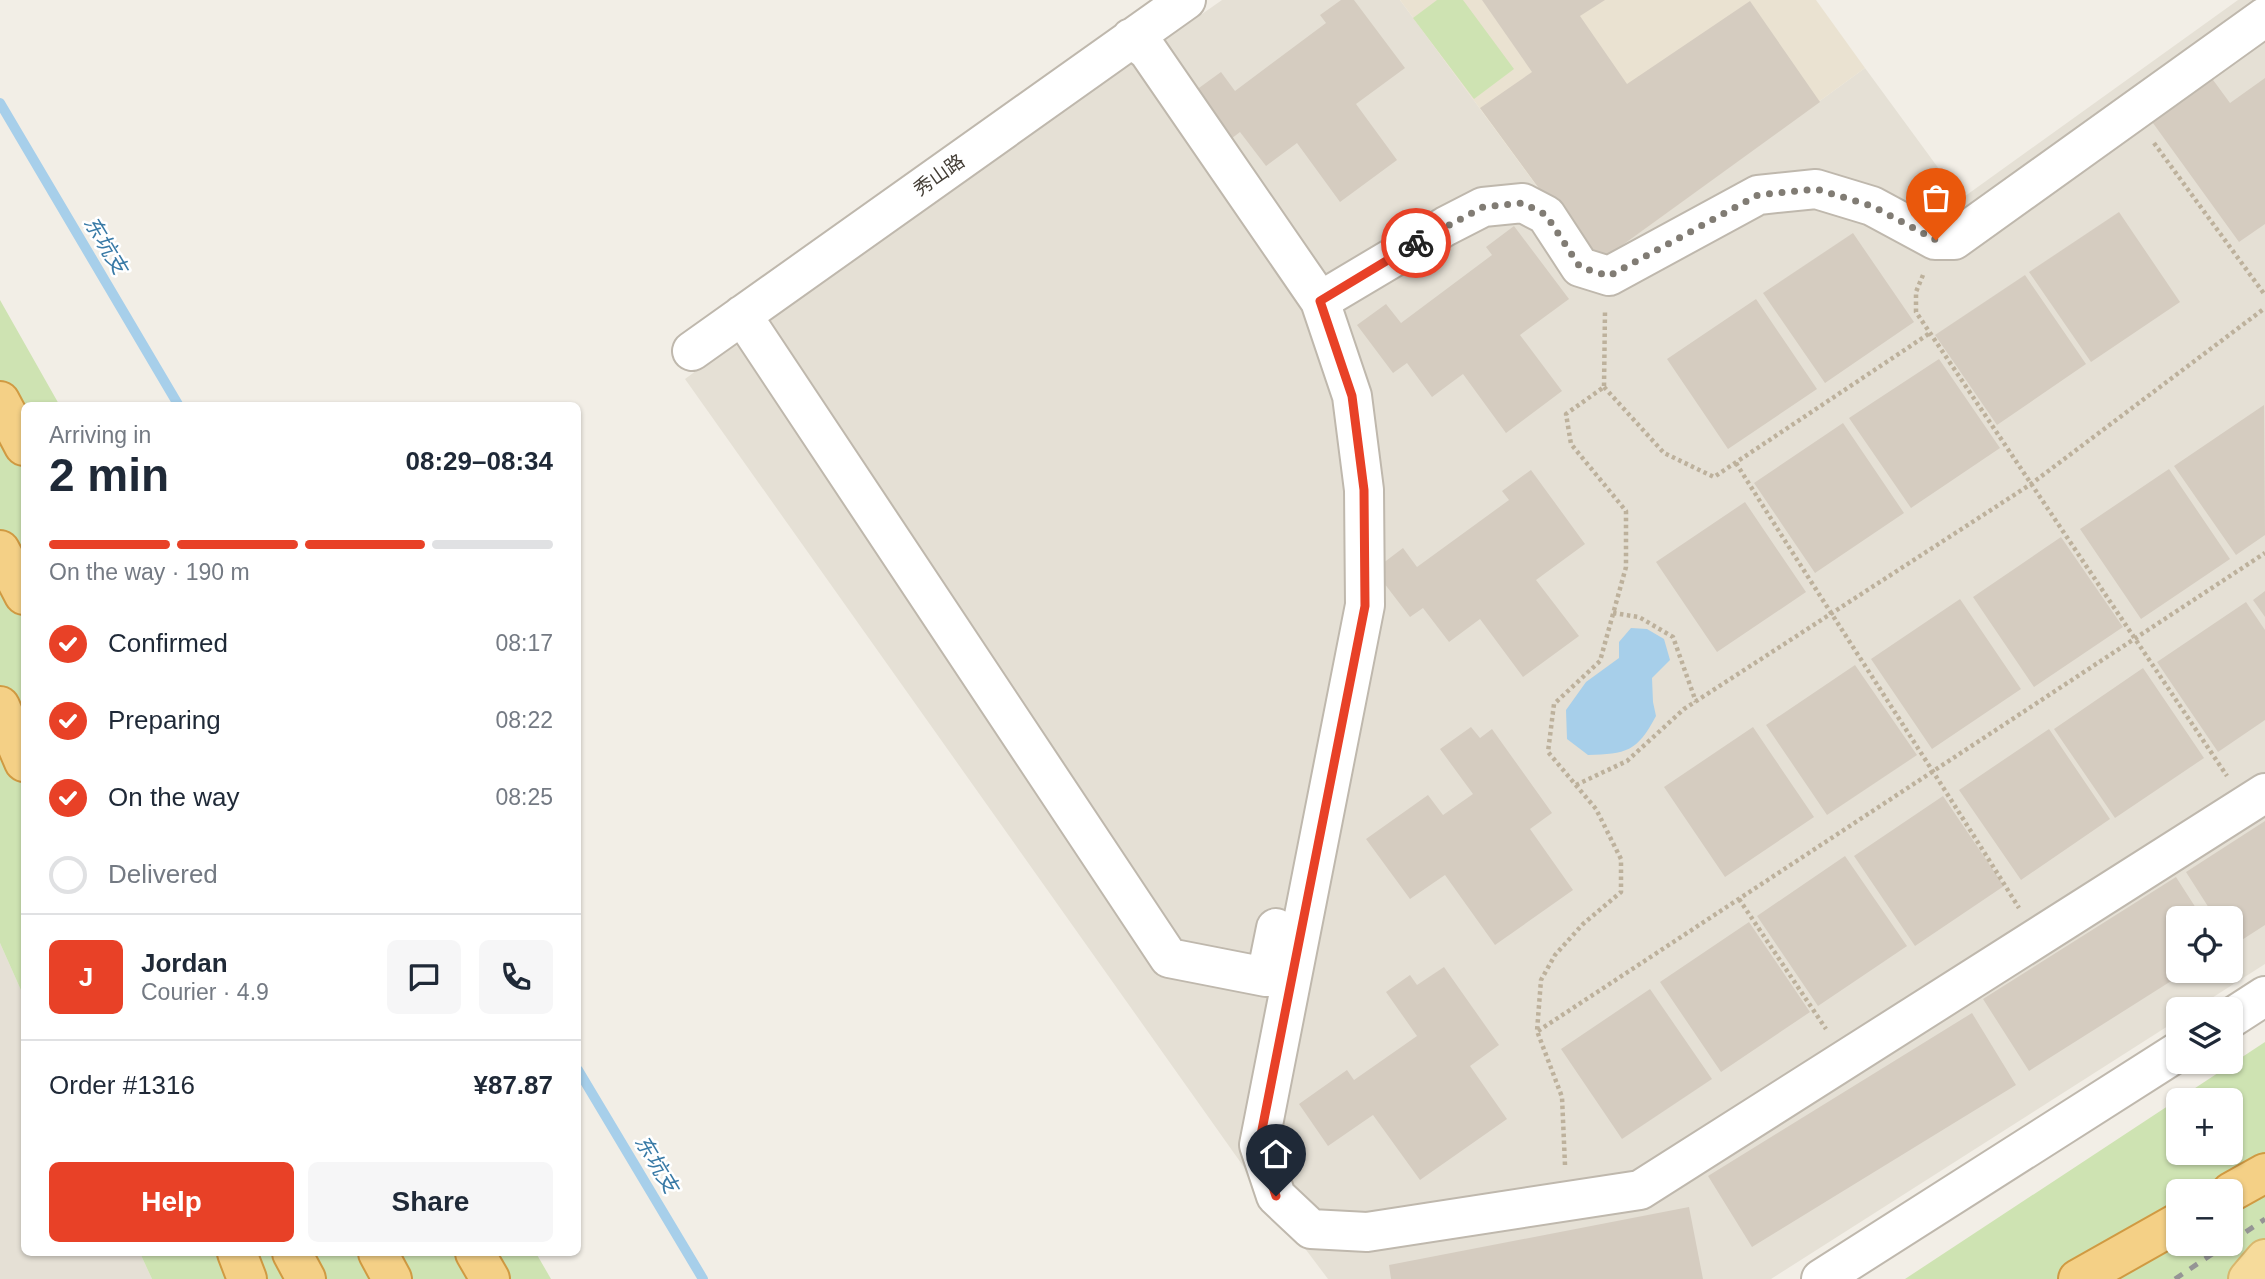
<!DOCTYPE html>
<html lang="en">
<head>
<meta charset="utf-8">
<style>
  body { margin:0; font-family:Helvetica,"Noto Sans SC",sans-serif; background:#f6f6f7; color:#1f2937; height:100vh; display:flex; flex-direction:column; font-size:26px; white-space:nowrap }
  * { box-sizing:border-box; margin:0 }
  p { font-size:23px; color:#747a83 }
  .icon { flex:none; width:38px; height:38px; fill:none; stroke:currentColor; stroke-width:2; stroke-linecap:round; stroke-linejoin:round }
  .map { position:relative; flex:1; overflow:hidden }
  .panel { position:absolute; left:21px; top:402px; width:560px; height:854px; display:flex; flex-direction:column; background:#fff; border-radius:10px; box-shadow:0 2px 5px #0004 }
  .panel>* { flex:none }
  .controls { position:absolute; left:2166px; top:906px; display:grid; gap:14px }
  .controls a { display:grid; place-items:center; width:77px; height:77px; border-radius:10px; background:#fff; box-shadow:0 2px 5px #0004; font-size:35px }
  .pin { position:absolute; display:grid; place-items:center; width:60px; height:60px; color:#fff; margin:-72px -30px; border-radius:50% 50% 50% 0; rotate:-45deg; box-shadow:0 0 7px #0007 }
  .pin .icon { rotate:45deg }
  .courier { position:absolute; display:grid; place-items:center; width:70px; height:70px; margin:-35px; border:5px solid #e84127; border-radius:50%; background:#fff; color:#222; box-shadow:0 2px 9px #0007 }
  .summary em { font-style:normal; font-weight:600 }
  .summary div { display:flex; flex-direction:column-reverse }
  .summary { display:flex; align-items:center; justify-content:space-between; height:119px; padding:0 28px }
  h1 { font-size:46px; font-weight:600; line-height:52px }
  .bar { display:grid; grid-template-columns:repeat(4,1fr); gap:10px 7px; align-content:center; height:84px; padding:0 28px }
  .bar i { height:9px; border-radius:5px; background:#e0e1e3 }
  .bar .current { background:#e84127 }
  .bar p { grid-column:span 4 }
  .line { display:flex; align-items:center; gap:18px; padding:0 28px; border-top:2px solid #e0e1e3 }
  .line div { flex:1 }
  .round { display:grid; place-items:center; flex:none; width:74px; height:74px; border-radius:10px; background:#f6f6f7 }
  ol { padding:0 28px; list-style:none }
  li { display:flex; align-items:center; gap:21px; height:77px }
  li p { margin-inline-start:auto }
  li .icon { padding:7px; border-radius:50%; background:#e84127; color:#fff; stroke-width:4 }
  li:last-child { color:#747a83 }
  li i { width:38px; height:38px; border:4px solid #e0e1e3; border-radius:50% }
  .cta { display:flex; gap:14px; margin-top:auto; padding:14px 28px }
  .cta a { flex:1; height:80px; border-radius:10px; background:#e84127; color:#fff; font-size:28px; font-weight:600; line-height:80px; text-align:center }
  .cta a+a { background:#f6f6f7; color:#1f2937 }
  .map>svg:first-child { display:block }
  .residential { fill:#e5e0d5; fill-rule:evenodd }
  .education { fill:#eae2d1 }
  .green { fill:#cee3b2; fill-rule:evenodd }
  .water { fill:#a7cfea }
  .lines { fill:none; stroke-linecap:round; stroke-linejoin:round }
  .stream { stroke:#a7cfea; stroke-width:10 }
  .building { fill:#d5ccc0 }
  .minor-casing { stroke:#bfb8ad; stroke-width:42 }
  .primary-casing { stroke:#d9b76d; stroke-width:42 }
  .trunk-casing { stroke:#d09a42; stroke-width:42 }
  .path { stroke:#bdb19c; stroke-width:4.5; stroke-dasharray:3.5 3.5; stroke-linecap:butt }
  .minor { stroke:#fff; stroke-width:38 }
  .primary { stroke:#f6db9b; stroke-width:38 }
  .trunk { stroke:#f4d086; stroke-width:38 }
  .rail { stroke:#959595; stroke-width:5; stroke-dasharray:9 9; stroke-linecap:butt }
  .done { stroke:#817c74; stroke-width:7; stroke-dasharray:0 12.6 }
  .route { stroke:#e84127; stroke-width:9 }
  .labels { text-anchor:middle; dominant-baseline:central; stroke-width:5; stroke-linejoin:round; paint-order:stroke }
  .street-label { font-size:19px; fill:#443e36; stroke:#fff }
  .water-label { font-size:21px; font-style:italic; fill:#397aa6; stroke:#fff }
</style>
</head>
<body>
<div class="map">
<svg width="2265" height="1279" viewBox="0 0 2265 1279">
  <rect width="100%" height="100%" fill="#f2eee6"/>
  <path class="residential" d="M1222,0h178l195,265 270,-197 96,131 277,-199h27v964l-72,46h-14v9l-408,260h-443l-82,-109 -561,-791 84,-62zM2179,919h52v52h-52z
    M0,943l24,54v256h116l12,26h-152z"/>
  <path class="education" d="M1400,0h416l49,68 -270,197z"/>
  <path class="green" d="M1437,0h26l51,69 -40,30 -61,-81z
    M0,300l60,106h-36v591l-24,-54z
    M2265,1042v237h-360zM2179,1101h52v52h-52zM2179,1192h52v52h-52z
    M140,1253h396l15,26h-399z"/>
  <path class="water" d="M1631,628l16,1 17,10 6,21 -18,18 1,24 3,14c-19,36 -30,38 -68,39l-21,-16 -1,-29 20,-28 33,-24v-16z"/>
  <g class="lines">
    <path class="stream" d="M0,103l179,303
      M578,1070l125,209"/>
  </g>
  <path class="building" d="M1341,0h13l51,68 -49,36 41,56 -57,42 -43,-59 -31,23 -26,-34 -13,10 -35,-49 29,-21 14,19 91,-68 -6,-8z
    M1482,0h123l-25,16 47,68 123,-83 70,101 -225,163 -115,-157 52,-36z
    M2205,69l25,34 35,-25v146l-26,18 -94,-130z
    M2119,212l61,90 -89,60 -62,-90z
    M1514,226l55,73 -49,36 42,56 -56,42 -43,-59 -31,23 -25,-34 -14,10 -36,-48 29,-21 15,19 91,-68 -6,-8z
    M1853,233l61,89 -89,61 -62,-90z
    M2025,275l61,89 -89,61 -62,-90z
    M1756,299l61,90 -89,60 -61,-90z
    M1939,359l61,89 -89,60 -62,-90z
    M2264,405l1,130 -29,20 -62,-89z
    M1843,423l61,90 -89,60 -61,-90z
    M2169,469l61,90 -89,60 -61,-90z
    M1531,470l54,74 -49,36 43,56 -56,41 -43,-58 -31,23 -26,-34 -13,9 -36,-47 29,-22 14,19 92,-67 -7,-9z
    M1745,502l61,90 -89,60 -61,-90z
    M2061,537l62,90 -89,60 -61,-90z
    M2265,591v26l-12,-17z
    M1960,599l61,90 -89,60 -61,-90z
    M2246,602l19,28v90l-47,32 -61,-90z
    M1855,665l62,90 -90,60 -61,-90z
    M2143,668l61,90 -89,60 -61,-89z
    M1471,727l9,11 12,-9 60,84 -22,16 43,61 -78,55 -50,-70 -35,24 -44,-60 62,-44 15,20 30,-21 -33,-45z
    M1753,727l61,90 -89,60 -61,-90z
    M2049,729l61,90 -89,61 -62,-90z
    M1943,796l61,90 -89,60 -61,-90z
    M2265,821v104l-31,20 -3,-4v-22h-15l-30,-47z
    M1845,856l62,90 -89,60 -61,-90z
    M2176,877l27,42h-24v52h8l-158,100 -46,-72z
    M1749,922l61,90 -89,60 -61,-90z
    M1444,967l55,78 -29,21 37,53 -87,61 -47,-65 -45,31 -29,-42 48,-34 7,10 63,-44 -31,-44 24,-17 7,10z
    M1650,989l62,90 -90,60 -61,-90z
    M1972,1013l44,72 -264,162 -44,-71z
    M1689,1207l14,72h-312l-2,-14z"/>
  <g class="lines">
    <g class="minor-casing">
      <path id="minor" d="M1131,38l17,13 172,250 32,95 12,94 1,115 -106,540 17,51 35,33 56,3 273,-42 625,-397
        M1320,301l126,-75 37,-19 40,-4 23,12 34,52 29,9 149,-81 58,-6 56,17 63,34h19l311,-223
        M742,315l427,643 97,19 10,-49
        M692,351l494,-351
        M2231,1018l34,-22
        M1821,1279l358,-228"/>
    </g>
    <g class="primary-casing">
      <path id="primary" d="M2248,1279l17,-20"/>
    </g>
    <g class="trunk-casing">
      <path id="trunk" d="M0,401l24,45
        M0,550l24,45
        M0,706l24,56
        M2231,1192l34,-19
        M237,1253l10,26
        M292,1253l14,26
        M378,1253l14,26
        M475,1253l15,26
        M2078,1279l101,-57"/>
    </g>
    <path class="path" d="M2154,143l111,152
      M1923,275l-7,17v20l311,464
      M1604,387l60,66 50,24 216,-144
      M1736,463c93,149 190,295 283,445
      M1613,613l26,4 34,20 23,65
      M1576,785l51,-24 57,-52 347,-225 234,-176
      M1739,899l87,130
      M1538,1031l727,-478
      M1565,1165l-3,-68 -25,-66 4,-51 14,-25 28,-31 38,-32v-33l-25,-50 -48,-57 6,-48 46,-43 26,-94v-56l-55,-67 -5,-30 38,-27 1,-76"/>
    <use href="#minor" class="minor"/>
    <use href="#primary" class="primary"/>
    <use href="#trunk" class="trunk"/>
    <path class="rail" d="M2231,1242l34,-23
      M2175,1279l52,-35"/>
  </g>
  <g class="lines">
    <path class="done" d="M1416,243l67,-36 40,-4 23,12 34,52 29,9 149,-81 58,-6 56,17 64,34"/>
    <path class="route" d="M1276,1196l-17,-51 106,-539 -1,-116 -12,-94 -32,-95 96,-58"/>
  </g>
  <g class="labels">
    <g class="street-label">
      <text transform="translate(939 175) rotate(-35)">秀山路</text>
    </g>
    <g class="water-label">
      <text transform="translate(106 245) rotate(59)">东坑支</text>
      <text transform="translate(657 1164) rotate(59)">东坑支</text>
    </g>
  </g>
</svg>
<div class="controls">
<a><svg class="icon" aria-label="locate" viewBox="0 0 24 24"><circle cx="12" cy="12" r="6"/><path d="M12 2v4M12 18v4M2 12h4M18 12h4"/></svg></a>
<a><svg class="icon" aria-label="layers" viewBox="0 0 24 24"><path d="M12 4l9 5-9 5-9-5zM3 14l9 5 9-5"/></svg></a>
<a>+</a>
<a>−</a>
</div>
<div class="pin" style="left:1936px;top:240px;background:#ea580c"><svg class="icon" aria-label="bag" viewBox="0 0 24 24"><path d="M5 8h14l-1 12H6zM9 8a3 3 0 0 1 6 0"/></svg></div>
<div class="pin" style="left:1276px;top:1196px;background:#1f2937"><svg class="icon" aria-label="home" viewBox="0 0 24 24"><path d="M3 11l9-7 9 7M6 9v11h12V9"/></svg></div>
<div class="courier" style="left:1416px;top:243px"><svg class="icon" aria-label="bike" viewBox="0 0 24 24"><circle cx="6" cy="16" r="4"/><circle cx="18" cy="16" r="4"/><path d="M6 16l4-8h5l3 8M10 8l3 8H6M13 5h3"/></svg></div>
<section class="panel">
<div class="summary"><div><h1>2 min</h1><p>Arriving in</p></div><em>08:29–08:34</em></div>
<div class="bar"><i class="current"></i><i class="current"></i><i class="current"></i><i></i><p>On the way · 190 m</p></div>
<ol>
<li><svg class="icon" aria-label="check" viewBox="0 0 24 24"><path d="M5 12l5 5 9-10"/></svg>Confirmed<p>08:17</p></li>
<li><svg class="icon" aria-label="check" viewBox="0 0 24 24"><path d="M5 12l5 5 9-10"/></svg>Preparing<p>08:22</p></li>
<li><svg class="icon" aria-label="check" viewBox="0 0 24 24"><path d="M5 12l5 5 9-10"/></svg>On the way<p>08:25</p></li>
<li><i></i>Delivered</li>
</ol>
<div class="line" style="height:126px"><b class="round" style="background:#e84127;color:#fff">J</b><div><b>Jordan</b><p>Courier · 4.9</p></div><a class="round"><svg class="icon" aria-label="chat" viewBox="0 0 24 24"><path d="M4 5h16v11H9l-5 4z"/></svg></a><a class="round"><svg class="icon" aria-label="phone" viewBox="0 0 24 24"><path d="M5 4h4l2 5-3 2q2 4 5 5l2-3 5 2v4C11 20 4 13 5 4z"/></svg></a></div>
<div class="line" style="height:91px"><div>Order #1316</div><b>¥87.87</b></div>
<div class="cta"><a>Help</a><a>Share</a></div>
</section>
</div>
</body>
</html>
